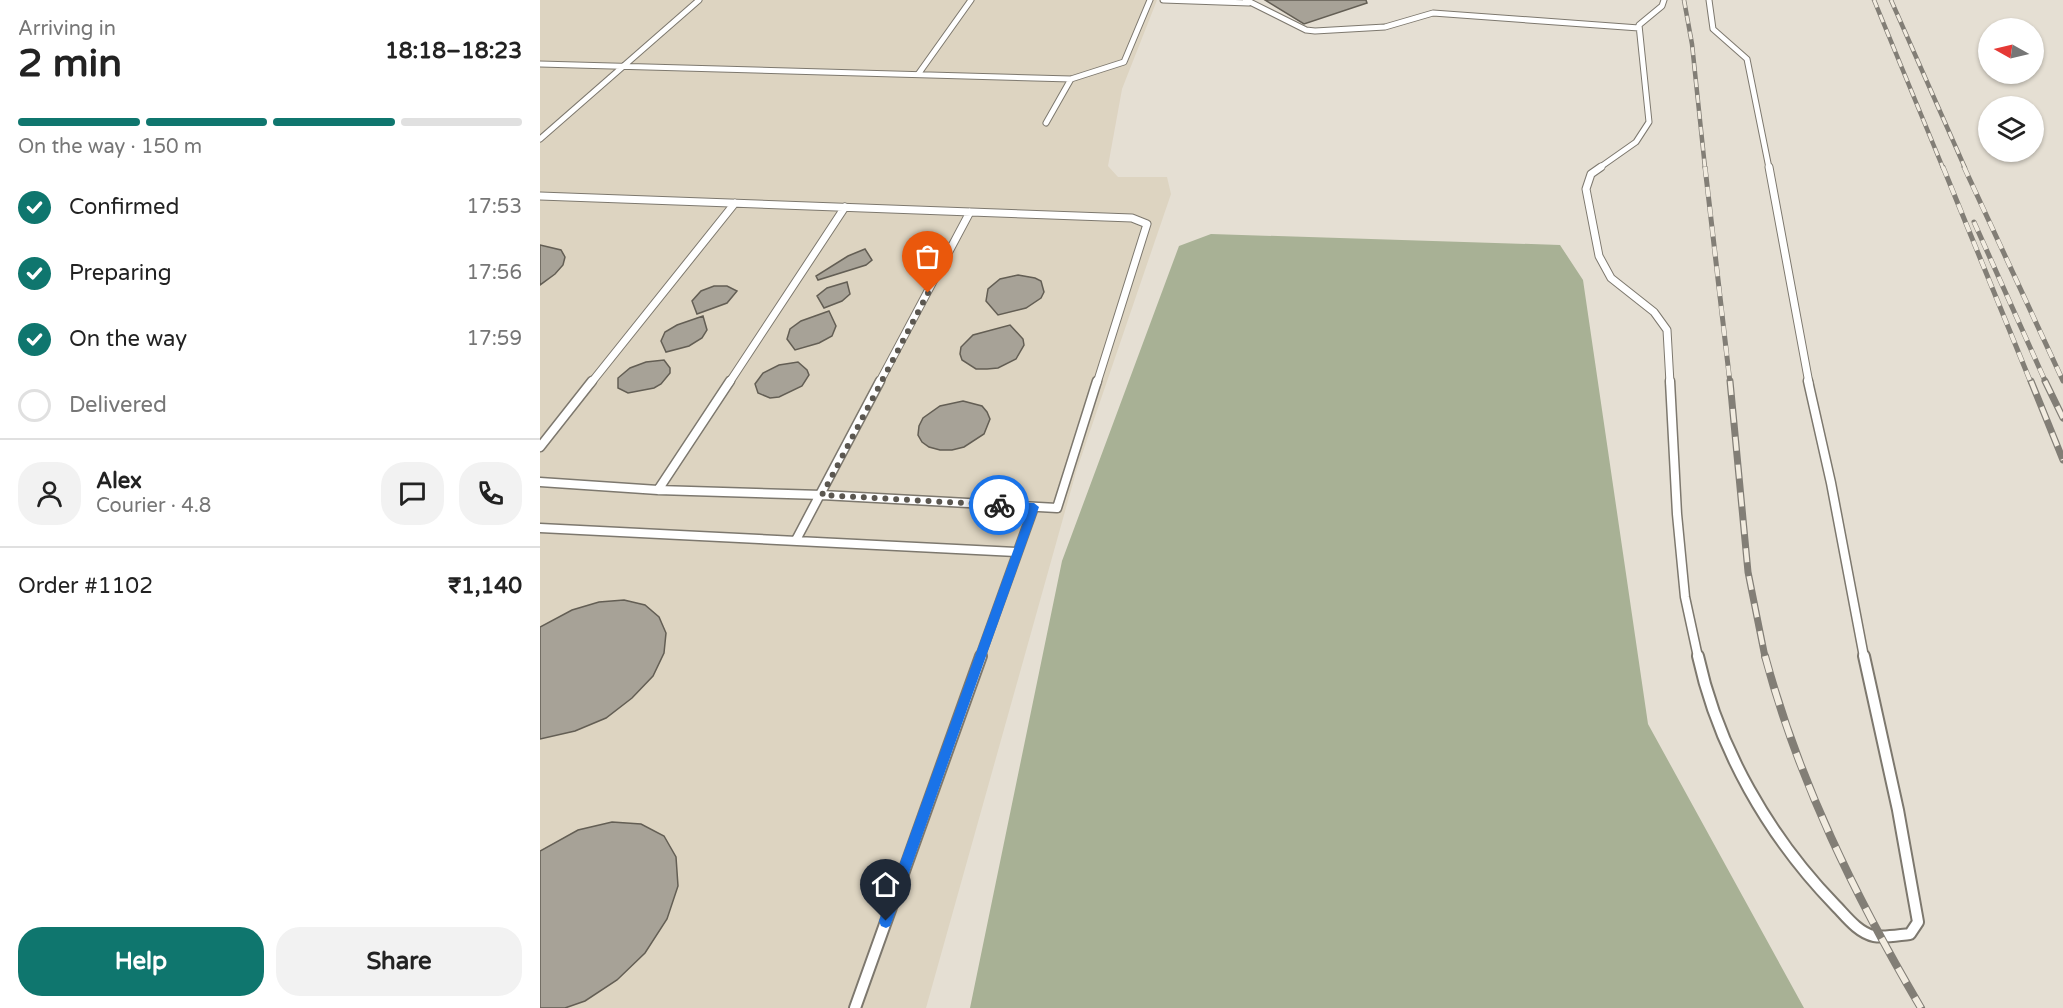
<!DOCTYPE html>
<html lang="en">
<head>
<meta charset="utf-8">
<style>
  body { margin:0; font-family:"Varela Round",sans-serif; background:#f2f2f2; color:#222; height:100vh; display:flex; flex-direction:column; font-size:22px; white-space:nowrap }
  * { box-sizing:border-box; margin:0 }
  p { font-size:20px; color:#767676 }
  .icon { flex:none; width:33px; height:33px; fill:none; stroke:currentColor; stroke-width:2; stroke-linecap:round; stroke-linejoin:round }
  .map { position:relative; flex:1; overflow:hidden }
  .panel { display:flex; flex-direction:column; background:#fff; width:540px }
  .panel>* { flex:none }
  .needle { width:39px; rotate:278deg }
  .tools { position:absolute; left:1438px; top:18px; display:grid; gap:12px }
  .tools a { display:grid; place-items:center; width:66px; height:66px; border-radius:50%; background:#fff; box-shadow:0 2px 4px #0004; font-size:30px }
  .pin { position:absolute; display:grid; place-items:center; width:51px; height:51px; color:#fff; margin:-62px -26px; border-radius:50% 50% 50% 0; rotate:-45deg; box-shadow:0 0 6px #0007 }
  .pin .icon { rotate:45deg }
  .courier { position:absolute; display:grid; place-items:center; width:60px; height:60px; margin:-30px; border:4px solid #1a73e8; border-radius:50%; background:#fff; color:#222; box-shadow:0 2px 8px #0007 }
  .headline em { font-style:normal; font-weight:800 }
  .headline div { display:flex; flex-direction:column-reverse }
  .headline { display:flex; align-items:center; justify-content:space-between; height:102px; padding:0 18px }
  h1 { font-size:39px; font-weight:800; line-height:45px }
  .bar { display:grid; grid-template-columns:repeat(4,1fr); gap:9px 6px; align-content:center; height:72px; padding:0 18px }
  .bar i { height:8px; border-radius:4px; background:#e0e0e0 }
  .bar .active { background:#0f766e }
  .bar p { grid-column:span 4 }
  .line { display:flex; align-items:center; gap:15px; padding:0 18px; border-top:2px solid #e0e0e0 }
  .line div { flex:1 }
  .round { display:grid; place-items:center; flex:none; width:63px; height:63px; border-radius:24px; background:#f2f2f2 }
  ol { padding:0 18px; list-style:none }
  li { display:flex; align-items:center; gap:18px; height:66px }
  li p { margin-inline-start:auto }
  li .icon { padding:6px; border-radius:50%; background:#0f766e; color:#fff; stroke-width:4 }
  li:last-child { color:#767676 }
  li i { width:33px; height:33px; border:3px solid #e0e0e0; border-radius:50% }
  .primary-button { display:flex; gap:12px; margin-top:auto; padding:12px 18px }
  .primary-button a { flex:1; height:69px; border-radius:24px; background:#0f766e; color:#fff; font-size:24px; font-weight:800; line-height:69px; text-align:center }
  .primary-button a+a { background:#f2f2f2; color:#222 }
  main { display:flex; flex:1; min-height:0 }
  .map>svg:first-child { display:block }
  .built { fill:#ddd4c1 }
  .green { fill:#a8b195 }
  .building { fill:#a7a297; stroke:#635e54; stroke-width:1.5 }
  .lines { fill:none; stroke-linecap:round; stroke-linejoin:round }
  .service-far3-casing { stroke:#7d786e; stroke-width:7 }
  .service-far2-casing { stroke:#7d786e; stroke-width:9 }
  .service-far1-casing { stroke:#7d786e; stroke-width:11 }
  .service-casing { stroke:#7d786e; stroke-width:14 }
  .service-far3 { stroke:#fff; stroke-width:5 }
  .service-far2 { stroke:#fff; stroke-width:7 }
  .service-far1 { stroke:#fff; stroke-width:8 }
  .service { stroke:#fff; stroke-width:10 }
  .rail-far3-casing { stroke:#827e76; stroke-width:4.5 }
  .rail-far2-casing { stroke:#827e76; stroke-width:5 }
  .rail-far1-casing { stroke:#827e76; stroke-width:7 }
  .rail-casing { stroke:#827e76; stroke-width:8 }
  .rail-far3 { stroke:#f2ece0; stroke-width:3; stroke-dasharray:8; stroke-linecap:butt }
  .rail-far2 { stroke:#f2ece0; stroke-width:4; stroke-dasharray:10; stroke-linecap:butt }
  .rail-far1 { stroke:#f2ece0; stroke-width:4.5; stroke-dasharray:14; stroke-linecap:butt }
  .rail { stroke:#f2ece0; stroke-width:6; stroke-dasharray:17; stroke-linecap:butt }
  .route { fill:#1a73e8 }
  .done { stroke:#5b5750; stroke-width:6; stroke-dasharray:0 10.8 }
</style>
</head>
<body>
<main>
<section class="panel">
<div class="headline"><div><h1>2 min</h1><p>Arriving in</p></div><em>18:18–18:23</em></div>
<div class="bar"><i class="active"></i><i class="active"></i><i class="active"></i><i></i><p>On the way · 150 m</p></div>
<ol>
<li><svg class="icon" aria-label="check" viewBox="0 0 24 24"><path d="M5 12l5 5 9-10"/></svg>Confirmed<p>17:53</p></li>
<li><svg class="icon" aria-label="check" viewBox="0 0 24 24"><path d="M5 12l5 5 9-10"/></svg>Preparing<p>17:56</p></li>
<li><svg class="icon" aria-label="check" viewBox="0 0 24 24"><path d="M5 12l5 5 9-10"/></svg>On the way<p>17:59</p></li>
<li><i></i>Delivered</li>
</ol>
<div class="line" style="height:108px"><a class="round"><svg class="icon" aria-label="person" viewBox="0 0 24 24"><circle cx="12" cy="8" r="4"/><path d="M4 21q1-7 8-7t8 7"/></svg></a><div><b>Alex</b><p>Courier · 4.8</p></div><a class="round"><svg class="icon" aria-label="chat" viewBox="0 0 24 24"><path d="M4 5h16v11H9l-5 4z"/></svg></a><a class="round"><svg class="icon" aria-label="phone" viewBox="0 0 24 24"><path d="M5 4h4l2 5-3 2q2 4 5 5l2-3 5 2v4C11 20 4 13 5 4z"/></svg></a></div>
<div class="line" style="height:78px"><div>Order #1102</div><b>₹1,140</b></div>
<div class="primary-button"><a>Help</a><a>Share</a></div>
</section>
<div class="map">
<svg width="1523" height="1008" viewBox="0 0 1523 1008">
  <rect width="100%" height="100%" fill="#e5dfd3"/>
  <path class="built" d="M0,0h617l-35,89 -14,77 10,11h49l4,17 -95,278 -150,536h-386z"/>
  <path class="green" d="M671,234l349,11 23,35 65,444 156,284h-834l92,-447 117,-315z"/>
  <path class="building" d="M725,0h101l1,3 -63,21z
    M0,245l21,5 4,7 -2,8 -8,9 -15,11z
    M325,249l7,11 -6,5 -48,15 -2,-4 32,-20z
    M478,275l17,3 6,3 3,11 -3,6 -15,10 -28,7 -12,-14 2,-12 12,-10z
    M307,282l3,12 -8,7 -18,7 -7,-12 10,-8z
    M174,286h13l10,5 -10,12 -30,11 -5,-13 9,-10z
    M289,311l7,15 -4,10 -13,7 -24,7 -8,-11 3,-10 11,-8z
    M163,316l4,14 -5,8 -13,8 -23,6 -5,-11 4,-9 12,-7z
    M470,325l13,14 1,6 -8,14 -18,9 -11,1h-11l-14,-9 -2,-6 1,-7 12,-12z
    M124,360l6,8v5l-9,11 -7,4 -26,5 -10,-5v-10l12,-10 16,-6z
    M258,362l9,8 2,5 -7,11 -23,11 -9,1 -12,-5 -3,-9 8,-11 16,-8z
    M423,401l19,5 5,6 3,7 -6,15 -20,13 -12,3h-12l-11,-3 -7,-5 -4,-7 1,-9 4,-8 17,-12z
    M84,600l21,5 14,12 7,16 -2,20 -11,23 -21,22 -26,20 -31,13 -35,8v-112l32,-17 27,-8z
    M72,822l29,2 23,12 12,21 2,29 -11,33 -22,34 -28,27 -32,21 -20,7h-25v-157l38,-21z"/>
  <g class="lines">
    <g class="service-far3-casing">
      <path id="service-far3" d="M623,0l86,3
        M706,0l60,30 9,1 70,-4 48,-14 206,15
        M1169,0l4,29 34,30 22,109
        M0,64l531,15 53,-17 26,-62
        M379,73l52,-73
        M506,123l25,-44
        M0,139l159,-139
        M1059,168l37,-26 13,-20 -10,-97 23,-19 2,-6"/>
    </g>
    <g class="service-far2-casing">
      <path id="service-far2" d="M1061,167l-10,7 -5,15 13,67 12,22 43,34 13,18 3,53
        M1229,167l40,216
        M0,196l592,22 15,6 -50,159
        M51,383l144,-180
        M189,383l116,-176
        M339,383l91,-171"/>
    </g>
    <g class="service-far1-casing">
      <path id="service-far1" d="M1130,381l7,133 8,83 13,60
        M1268,381l23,102 33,174
        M0,447l52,-66
        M0,482l118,8 164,5 235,13 40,-127
        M118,490l72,-109
        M0,528l476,24
        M256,540l84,-159
        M440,657l54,-150"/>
    </g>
    <g class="service-casing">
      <path id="service" d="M1158,656c20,92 71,181 137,249 10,10 23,28 39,31 10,2 25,-1 36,-2l8,-12 -20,-112 -34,-154
        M315,1008l126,-352"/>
    </g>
    <use href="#service-far3" class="service-far3"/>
    <use href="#service-far2" class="service-far2"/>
    <use href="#service-far1" class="service-far1"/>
    <use href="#service" class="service"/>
    <g class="rail-far3-casing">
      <path id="rail-far3" d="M1144,0l8,44 13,124
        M1334,0l69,168
        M1351,0l74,168"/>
    </g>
    <g class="rail-far2-casing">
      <path id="rail-far2" d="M1165,167l25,216
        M1403,167l88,216
        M1424,167l99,214
        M1434,222l72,161"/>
    </g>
    <g class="rail-far1-casing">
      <path id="rail-far1" d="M1190,381l18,191 17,85
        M1491,381l32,79
        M1505,381l18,37"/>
    </g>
    <g class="rail-casing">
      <path id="rail" d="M1225,656c34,126 90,240 156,352"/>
    </g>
    <use href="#rail-far3" class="rail-far3"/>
    <use href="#rail-far2" class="rail-far2"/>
    <use href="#rail-far1" class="rail-far1"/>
    <use href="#rail" class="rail"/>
  </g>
  <path class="route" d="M459,501l35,2 5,4 -147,414 -2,5 -4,2 -5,-2 -2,-5 149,-411 -32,-2v-6z"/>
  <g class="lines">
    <path class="done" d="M388,293l-106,202 177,10"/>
  </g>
</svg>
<div class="tools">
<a><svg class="needle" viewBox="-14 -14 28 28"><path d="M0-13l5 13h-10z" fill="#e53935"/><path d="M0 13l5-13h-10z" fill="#767676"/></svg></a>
<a><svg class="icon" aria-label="layers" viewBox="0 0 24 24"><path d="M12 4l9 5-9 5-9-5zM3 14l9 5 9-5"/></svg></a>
</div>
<div class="pin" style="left:388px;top:293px;background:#ea580c"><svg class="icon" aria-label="bag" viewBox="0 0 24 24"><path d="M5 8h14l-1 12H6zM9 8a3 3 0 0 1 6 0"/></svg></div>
<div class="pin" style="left:346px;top:921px;background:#1f2937"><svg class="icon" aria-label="home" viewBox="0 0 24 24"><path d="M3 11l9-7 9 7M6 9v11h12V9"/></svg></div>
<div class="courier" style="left:459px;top:505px"><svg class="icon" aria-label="bike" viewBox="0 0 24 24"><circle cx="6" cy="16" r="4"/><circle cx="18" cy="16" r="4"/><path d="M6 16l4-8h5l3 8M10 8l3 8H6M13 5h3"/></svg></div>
</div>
</main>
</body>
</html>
